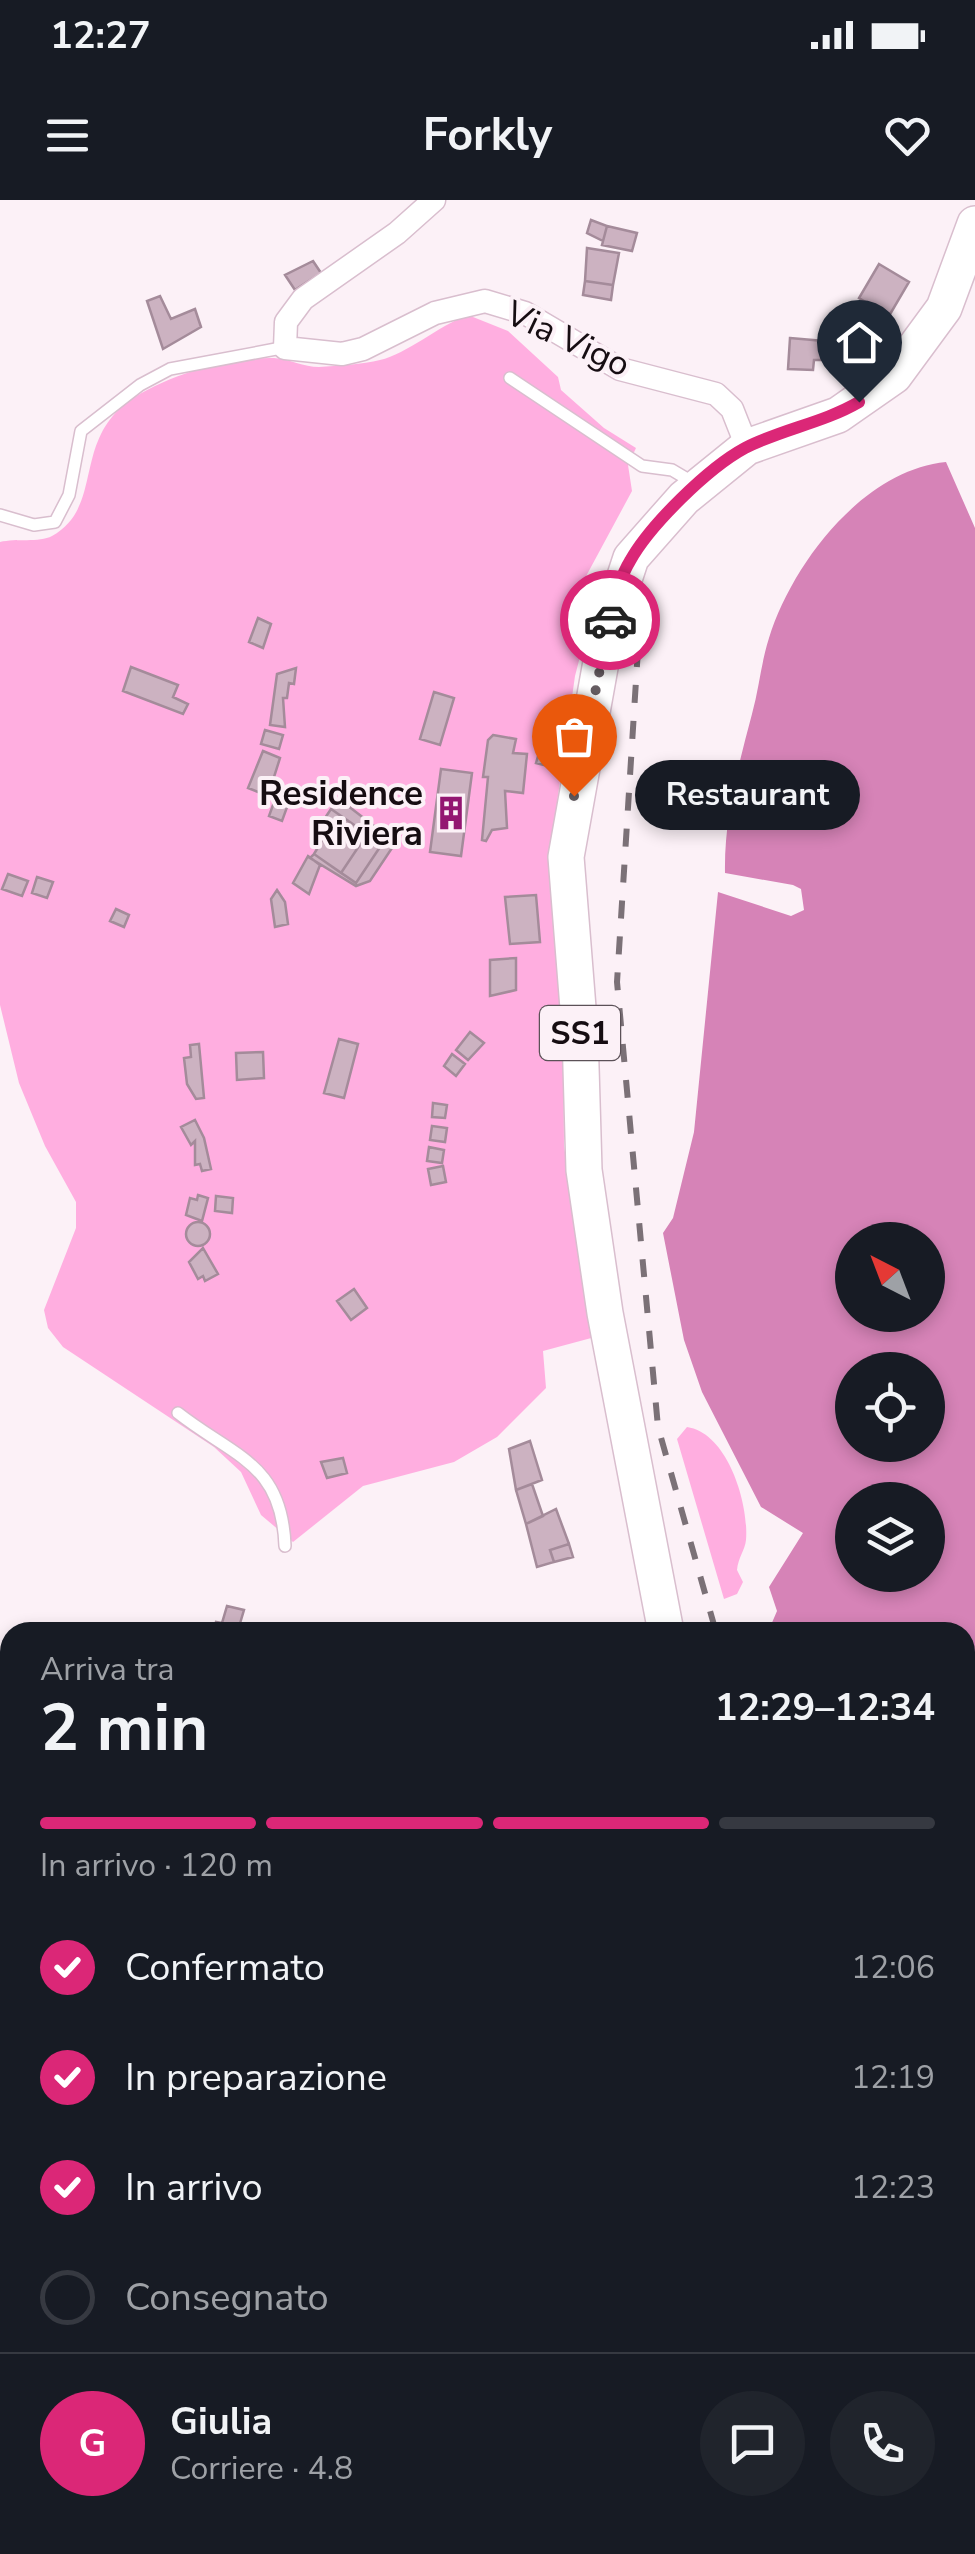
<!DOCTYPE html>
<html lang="it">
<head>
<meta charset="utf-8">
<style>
  body { margin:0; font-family:"Nunito Sans",sans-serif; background:#20242c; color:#f1f3f6; height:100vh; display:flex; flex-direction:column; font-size:38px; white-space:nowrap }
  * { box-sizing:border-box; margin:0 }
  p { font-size:32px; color:#9ea1a6 }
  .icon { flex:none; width:55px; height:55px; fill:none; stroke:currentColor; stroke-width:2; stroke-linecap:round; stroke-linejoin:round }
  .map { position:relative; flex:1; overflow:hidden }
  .side { position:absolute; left:0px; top:1422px; width:975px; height:932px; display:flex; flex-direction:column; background:#171b24; border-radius:30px 30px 0 0; box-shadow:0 5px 15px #0003 }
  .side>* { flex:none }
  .needle { width:65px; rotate:318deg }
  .controls { position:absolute; left:835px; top:1022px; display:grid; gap:20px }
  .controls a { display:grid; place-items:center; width:110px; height:110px; border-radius:50%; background:#171b24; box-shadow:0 5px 15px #0003; font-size:50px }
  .pin { position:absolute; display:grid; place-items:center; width:85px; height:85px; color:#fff; margin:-102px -42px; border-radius:50% 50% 50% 0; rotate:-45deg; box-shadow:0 0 10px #0007 }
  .pin .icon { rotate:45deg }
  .courier { position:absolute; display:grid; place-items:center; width:100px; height:100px; margin:-50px; border:8px solid #db2777; border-radius:50%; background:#fff; color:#222; box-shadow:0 2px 12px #0007 }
  .bubble { position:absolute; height:70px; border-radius:35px; background:#171b24; box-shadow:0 5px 15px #0003; font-size:32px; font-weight:700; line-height:70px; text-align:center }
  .headline em { font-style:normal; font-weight:700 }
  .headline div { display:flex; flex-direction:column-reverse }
  .headline { display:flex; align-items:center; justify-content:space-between; height:170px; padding:0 40px }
  h1 { font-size:65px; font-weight:700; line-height:75px }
  .bar { display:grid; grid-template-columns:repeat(4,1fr); gap:15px 10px; align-content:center; height:120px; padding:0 40px }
  .bar i { height:12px; border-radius:8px; background:#363941 }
  .bar .active { background:#db2777 }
  .bar p { grid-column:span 4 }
  .line { display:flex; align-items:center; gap:25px; padding:0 40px; border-top:2px solid #363941 }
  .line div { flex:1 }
  .round { display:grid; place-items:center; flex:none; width:105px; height:105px; border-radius:52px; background:#20242c }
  ol { padding:0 40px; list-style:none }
  li { display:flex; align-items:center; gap:30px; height:110px }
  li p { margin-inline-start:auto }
  li .icon { padding:10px; border-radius:50%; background:#db2777; color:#fff; stroke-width:4 }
  li:last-child { color:#9ea1a6 }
  li i { width:55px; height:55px; border:5px solid #363941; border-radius:50% }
  .status { display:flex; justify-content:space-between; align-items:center; height:70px; padding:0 50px; background:#171b24; direction:ltr }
  .status svg { height:28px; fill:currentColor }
  header { display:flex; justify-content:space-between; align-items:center; height:130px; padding:0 40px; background:#171b24; font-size:45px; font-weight:700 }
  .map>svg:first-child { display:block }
  .green { fill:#ffaee0 }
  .water { fill:#d683b7; fill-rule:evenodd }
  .building { fill:#ccb2c1; stroke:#a48b9a; stroke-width:2.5 }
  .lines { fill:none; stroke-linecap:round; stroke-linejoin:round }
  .lane-casing { stroke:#d9bece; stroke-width:14 }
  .street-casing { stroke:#d9bece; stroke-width:25 }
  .primary-casing { stroke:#d9bece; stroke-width:38 }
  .lane { stroke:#fff; stroke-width:11 }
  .street { stroke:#fff; stroke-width:22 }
  .primary { stroke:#fff; stroke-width:35 }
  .rail { stroke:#7b7177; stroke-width:6; stroke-dasharray:18 18; stroke-linecap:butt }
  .done { stroke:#665d62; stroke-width:10; stroke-dasharray:0 18 }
  .route { stroke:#db2777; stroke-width:12 }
  .labels { text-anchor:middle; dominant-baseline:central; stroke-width:8; stroke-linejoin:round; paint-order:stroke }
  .shield { fill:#fcf1f7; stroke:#5b5157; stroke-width:2.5 }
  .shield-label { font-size:32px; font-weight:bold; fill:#160d12 }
  .street-label { font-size:35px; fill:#160d12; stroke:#fcf1f7 }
  .poi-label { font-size:35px; font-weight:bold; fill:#160d12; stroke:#fcf1f7; text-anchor:end }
</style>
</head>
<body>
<div class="status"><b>12:27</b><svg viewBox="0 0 49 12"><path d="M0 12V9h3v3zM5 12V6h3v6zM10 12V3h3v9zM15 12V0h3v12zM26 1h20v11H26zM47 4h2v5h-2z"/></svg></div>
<header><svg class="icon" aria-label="menu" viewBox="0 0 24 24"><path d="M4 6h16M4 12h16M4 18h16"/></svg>Forkly<svg class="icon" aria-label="heart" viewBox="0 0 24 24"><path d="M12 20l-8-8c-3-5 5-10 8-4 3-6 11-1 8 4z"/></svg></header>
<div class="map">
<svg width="975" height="2354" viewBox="0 0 975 2354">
  <rect width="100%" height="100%" fill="#fcf1f7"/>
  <path class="green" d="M468,115l40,16 50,46 3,13 43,38 32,20 -8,17 4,26 -48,89 13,11 -22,85 -26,183 14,137 1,150 31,191 -52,14 3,37 -49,49 -43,25 -91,24 -70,56 -32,-27 -20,-43 -27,-25 -151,-100 -15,-19 -4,-18 32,-82v-26l-31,-56 -26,-63 -19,-78v-463c16,-4 39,1 52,-6 54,-30 18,-98 83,-139 37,-23 94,-40 139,-39 15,1 30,9 45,9 18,-1 44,-3 61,-7 27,-6 58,-34 88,-45z
    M687,1227c41,6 62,77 59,113 -1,10 -8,18 -9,30l6,12 -6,12 -13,5 -47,-160z"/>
  <path class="water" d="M946,262l29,66v1977l-10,-70v-803h-197l9,-21 -8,-24 34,-54 -42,-26 -59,-115 -18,-52 -21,-107 10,-15 21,-86 24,-240 73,24 13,-6 -3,-21 -8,-4 -68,-12c-1,-55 13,-106 27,-159 7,-25 9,-51 17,-76 23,-74 94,-168 177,-176zM928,1040v75h-76v-75zM928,1170v75h-76v-75zM852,1300h76v75h-76z"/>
  <path class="building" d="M591,20l16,6 -4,15 -16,-8z
    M607,26l30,7 -5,18 -30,-6z
    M587,48l32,5 -6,32 -28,-4z
    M313,61l8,12 -26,17 -10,-15z
    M879,64l30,18 -20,34 -30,-18z
    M585,81l28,4 -2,15 -28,-5z
    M160,96l11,23 24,-10 6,18 -38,22 -16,-48z
    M790,138l45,4v18h-21l-1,10 -25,-1z
    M258,418l13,6 -8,24 -14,-6z
    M131,467l47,18 -5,12 15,7 -5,10 -60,-23z
    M296,468l-2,16 -5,-1 -2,15h-4l2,29 -15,-2 7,-51z
    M434,492l20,6 -14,47 -20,-6z
    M265,530l18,5 -4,14 -18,-5z
    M493,535l23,4 -3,14 14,1 -4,39 -18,-2 2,37 -15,2 -6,11 -4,-1 6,-63h-5l5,-37z
    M543,539l12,4 -7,23 -12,-3z
    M263,551l17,7 -12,38 -20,-8z
    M441,569l31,4 -11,83 -31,-4z
    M277,594l13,5 -8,22 -13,-5z
    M339,599l52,40 -4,5 5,4 -22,33 -14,5 -46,-28 4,-4 42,29 26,-39 -51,-35z
    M331,609l36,25 -26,39 -27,-19 9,-15 -8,-6z
    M367,634l15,10 -26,39 -15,-10z
    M308,656l12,9 -11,29 -16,-11z
    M8,674l20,7 -6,15 -20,-7z
    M37,677l16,5 -6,16 -15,-5z
    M277,690l8,12 3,22 -13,3 -4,-28z
    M536,695l4,47 -30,2 -5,-47z
    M116,709l13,6 -5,12 -14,-6z
    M516,758v32l-26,6v-36z
    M470,832l14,11 -16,17 -12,-10z
    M339,839l19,5 -14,54 -20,-5z
    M199,844l5,54 -8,1 -9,-15 -3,-26 7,-1 -1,-12z
    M263,852l1,26 -27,2 -1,-27z
    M452,854l13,10 -9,12 -12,-10z
    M433,903l14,2 -2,13 -13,-1z
    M195,920l9,18 7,31 -9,2 -2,-7 -5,1v-24l-4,4 -10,-18z
    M432,926l15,2 -2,14 -15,-2z
    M429,947l15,3 -2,13 -15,-2z
    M443,966l3,16 -15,3 -3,-16z
    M198,995l10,3 -6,23 -16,-6 4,-17 7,2z
    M216,996l17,2 -1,15 -17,-2z
    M186 1034a12 12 0 1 1 24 0a12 12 0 1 1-24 0Z
    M203,1048l15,26 -13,7 -2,-5 -5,3 -9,-17z
    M354,1089l13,19 -16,12 -14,-19z
    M530,1241l12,39 -26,10 -7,-41z
    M343,1258l4,15 -20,5 -6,-16z
    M532,1284l11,32 -17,8 -10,-34z
    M556,1309l13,35 -19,6 4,12 -17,5 -11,-43z
    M569,1344l4,13 -19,5 -4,-12z
    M227,1406l17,4 -6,20 -11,-3 -1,5h-13l3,-10 6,1z"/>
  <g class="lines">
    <g class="lane-casing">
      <path id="lane" d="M510,178l132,88 30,4 22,13
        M0,315l34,10 21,-3 14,-27 12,-64 59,-46 30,-16 106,-20
        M178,1213c56,44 104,50 107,133"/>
    </g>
    <g class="street-casing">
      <path id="street" d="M434,0l-37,33 -94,66 -17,23 -1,26 57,6 21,-5 72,-36 50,-12 40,12 95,56 96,25 16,15 15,38
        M318,2345l3,9"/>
    </g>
    <g class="primary-casing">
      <path id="primary" d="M666,1432l-61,-319 -21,-143 -4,-137 -14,-176 40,-223 25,-76 53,-60 63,-51 91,-32 56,-39 50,-68 31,-84
        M836,2345l4,9"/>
    </g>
    <use href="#lane" class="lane"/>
    <use href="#street" class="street"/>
    <use href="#primary" class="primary"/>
    <path class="rail" d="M638,449l-21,333 41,445 58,205
      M915,2345l2,9"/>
  </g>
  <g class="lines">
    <path class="done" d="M574,596l36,-176"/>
    <path class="route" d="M610,420c5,-20 9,-41 20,-59 20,-36 78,-93 115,-113 37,-19 78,-25 114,-46"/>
  </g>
  <defs>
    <g id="building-bare" transform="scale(2.7)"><path d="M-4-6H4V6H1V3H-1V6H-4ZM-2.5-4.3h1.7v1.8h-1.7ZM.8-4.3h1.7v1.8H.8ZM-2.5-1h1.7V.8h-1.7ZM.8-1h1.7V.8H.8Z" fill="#931671" stroke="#fcf1f7" stroke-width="2.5" paint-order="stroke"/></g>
  </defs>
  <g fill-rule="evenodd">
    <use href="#building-bare" x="451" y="613"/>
  </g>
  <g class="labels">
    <rect class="shield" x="540" y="806" width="80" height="54" rx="8"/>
    <g class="shield-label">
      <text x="580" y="833">SS1</text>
    </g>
    <g class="street-label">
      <text transform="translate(568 139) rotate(25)">Via Vigo</text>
    </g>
    <g class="poi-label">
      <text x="423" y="593">Residence<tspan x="423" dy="40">Riviera</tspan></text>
    </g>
  </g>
</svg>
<div class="controls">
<a><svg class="needle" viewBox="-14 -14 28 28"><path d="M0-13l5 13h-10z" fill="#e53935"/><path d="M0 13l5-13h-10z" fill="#9ea1a6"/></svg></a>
<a><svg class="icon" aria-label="locate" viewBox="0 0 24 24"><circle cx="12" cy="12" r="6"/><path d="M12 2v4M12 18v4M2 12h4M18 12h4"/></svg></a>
<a><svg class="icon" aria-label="layers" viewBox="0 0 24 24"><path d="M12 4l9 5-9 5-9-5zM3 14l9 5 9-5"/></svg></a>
</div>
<div class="pin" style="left:574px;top:596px;background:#ea580c"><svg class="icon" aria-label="bag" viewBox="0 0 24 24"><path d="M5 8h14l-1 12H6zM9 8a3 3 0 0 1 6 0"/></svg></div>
<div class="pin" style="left:859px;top:202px;background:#1f2937"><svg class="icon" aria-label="home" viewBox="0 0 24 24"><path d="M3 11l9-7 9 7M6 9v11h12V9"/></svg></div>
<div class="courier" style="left:610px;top:420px"><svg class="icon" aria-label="car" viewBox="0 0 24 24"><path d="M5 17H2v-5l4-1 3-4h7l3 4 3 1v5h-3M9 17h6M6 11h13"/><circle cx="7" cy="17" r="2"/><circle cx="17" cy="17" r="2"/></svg></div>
<div class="bubble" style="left:635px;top:560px;width:225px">Restaurant</div>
<section class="side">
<div class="headline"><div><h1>2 min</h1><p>Arriva tra</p></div><em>12:29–12:34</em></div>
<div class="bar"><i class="active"></i><i class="active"></i><i class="active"></i><i></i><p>In arrivo · 120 m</p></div>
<ol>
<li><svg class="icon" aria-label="check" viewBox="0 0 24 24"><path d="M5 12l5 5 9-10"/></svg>Confermato<p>12:06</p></li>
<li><svg class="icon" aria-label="check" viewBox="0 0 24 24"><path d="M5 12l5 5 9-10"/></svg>In preparazione<p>12:19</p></li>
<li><svg class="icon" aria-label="check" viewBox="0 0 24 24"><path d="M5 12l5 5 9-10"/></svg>In arrivo<p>12:23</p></li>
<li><i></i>Consegnato</li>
</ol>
<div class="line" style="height:180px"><b class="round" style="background:#db2777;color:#fff">G</b><div><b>Giulia</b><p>Corriere · 4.8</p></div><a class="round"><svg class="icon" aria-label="chat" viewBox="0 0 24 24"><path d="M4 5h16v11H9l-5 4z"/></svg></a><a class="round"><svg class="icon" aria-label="phone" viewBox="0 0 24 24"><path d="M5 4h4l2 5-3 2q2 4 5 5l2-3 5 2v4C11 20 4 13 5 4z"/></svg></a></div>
</section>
</div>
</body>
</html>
